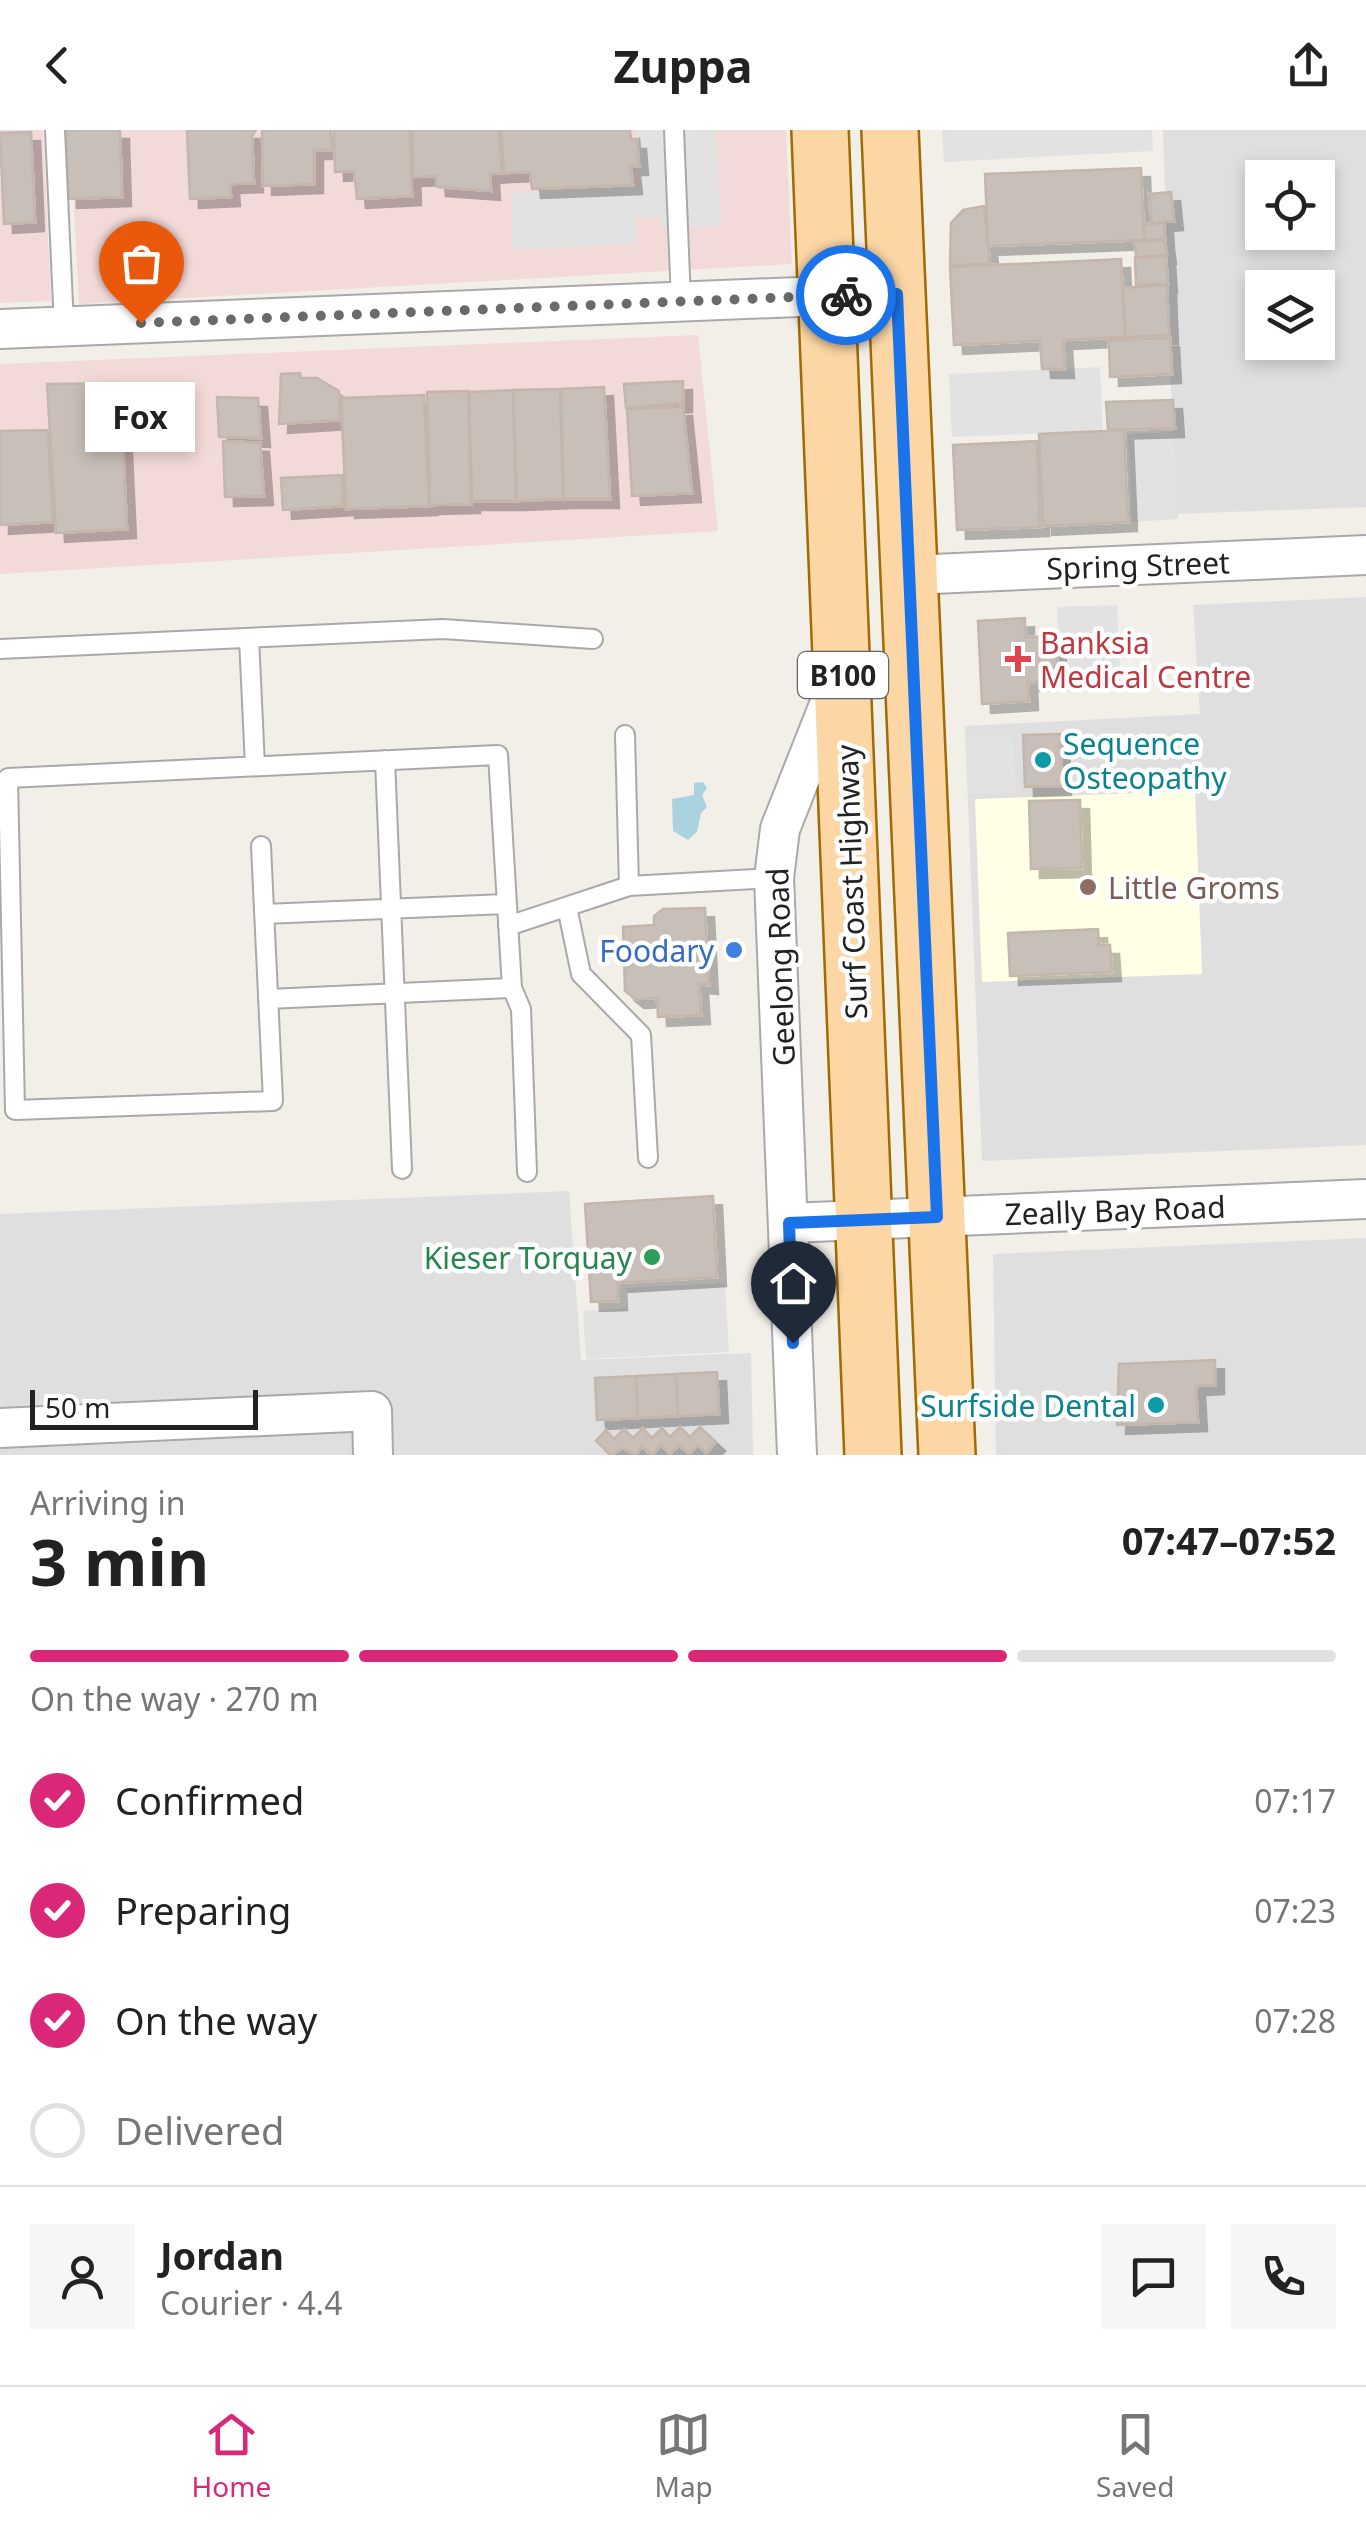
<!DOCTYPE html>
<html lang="en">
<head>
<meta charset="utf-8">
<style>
  body { margin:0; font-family:"Noto Sans",sans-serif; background:#f6f6f6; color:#222; height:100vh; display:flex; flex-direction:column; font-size:38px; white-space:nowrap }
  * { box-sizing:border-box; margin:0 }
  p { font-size:32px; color:#767676 }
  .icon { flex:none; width:55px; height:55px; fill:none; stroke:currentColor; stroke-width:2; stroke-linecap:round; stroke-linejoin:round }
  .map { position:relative; height:1325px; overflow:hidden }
  .panel { display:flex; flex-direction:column; background:#fff; flex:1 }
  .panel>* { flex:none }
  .tools { position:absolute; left:1245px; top:30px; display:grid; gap:20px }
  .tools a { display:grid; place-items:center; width:90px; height:90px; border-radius:0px; background:#fff; box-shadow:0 5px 15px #0003; font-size:50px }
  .scale { position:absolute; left:30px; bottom:25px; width:228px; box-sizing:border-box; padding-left:10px; border:5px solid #222; border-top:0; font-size:28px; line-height:35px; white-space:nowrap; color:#222; -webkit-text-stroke:8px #fff; paint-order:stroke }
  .pin { position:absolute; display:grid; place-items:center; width:85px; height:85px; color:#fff; margin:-102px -42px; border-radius:50% 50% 50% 0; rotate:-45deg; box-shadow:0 0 10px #0007 }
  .pin .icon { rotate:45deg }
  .courier { position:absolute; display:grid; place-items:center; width:100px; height:100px; margin:-50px; border:8px solid #1a73e8; border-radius:50%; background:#fff; color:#222; box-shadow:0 2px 12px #0007 }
  .bubble { position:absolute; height:70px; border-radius:0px; background:#fff; box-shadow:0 5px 15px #0003; font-size:32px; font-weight:700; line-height:70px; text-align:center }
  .summary em { font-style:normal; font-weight:700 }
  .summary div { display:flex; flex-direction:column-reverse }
  .summary { display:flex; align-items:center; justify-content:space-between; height:170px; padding:0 30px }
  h1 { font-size:65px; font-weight:700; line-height:75px }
  .bar { display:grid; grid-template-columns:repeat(4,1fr); gap:15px 10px; align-content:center; height:120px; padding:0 30px }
  .bar i { height:12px; border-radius:8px; background:#e0e0e0 }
  .bar .current { background:#db2777 }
  .bar p { grid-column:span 4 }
  .line { display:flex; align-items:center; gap:25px; padding:0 30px; border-top:2px solid #e0e0e0 }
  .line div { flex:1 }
  .round { display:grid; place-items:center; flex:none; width:105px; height:105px; border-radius:0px; background:#f6f6f6 }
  ol { padding:0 30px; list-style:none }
  li { display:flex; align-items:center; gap:30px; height:110px }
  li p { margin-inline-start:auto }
  li .icon { padding:10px; border-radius:50%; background:#db2777; color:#fff; stroke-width:4 }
  li:last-child { color:#767676 }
  li i { width:55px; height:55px; border:5px solid #e0e0e0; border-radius:50% }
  header { display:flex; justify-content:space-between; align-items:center; height:130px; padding:0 30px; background:#fff; font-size:45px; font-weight:700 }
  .tabs { display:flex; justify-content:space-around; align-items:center; height:140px; border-top:2px solid #e0e0e0; background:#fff; font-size:28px; color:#767676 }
  .tabs a { display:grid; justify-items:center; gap:5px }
  .tabs .current { color:#db2777 }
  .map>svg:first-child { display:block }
  .residential { fill:#e0dfdf; fill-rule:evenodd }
  .commercial { fill:#f2dad9 }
  .education { fill:#ffffe5 }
  .parking { fill:#e2e2e2 }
  .water { fill:#aad3df }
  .building { fill:#c7bfb8; stroke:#c4b6ab; stroke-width:2.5; filter:url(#shadow) }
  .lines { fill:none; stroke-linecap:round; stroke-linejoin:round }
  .service-casing { stroke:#a9a9a9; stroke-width:22 }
  .minor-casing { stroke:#a9a9a9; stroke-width:42 }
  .primary-casing { stroke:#a06b00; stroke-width:60 }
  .service { stroke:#fff; stroke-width:18 }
  .minor { stroke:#fff; stroke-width:38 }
  .primary { stroke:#fcd6a4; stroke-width:55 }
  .done { stroke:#6b6a68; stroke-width:10; stroke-dasharray:0 18 }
  .route { stroke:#1a73e8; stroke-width:12 }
  .health-dot { fill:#e0444e; stroke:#fff; stroke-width:4 }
  .culture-dot { fill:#0f9aa8; stroke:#fff; stroke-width:4 }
  .education-dot { fill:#8d6e63; stroke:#fff; stroke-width:4 }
  .shop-dot { fill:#3f7fe0; stroke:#fff; stroke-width:4 }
  .leisure-dot { fill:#2e9e5b; stroke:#fff; stroke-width:4 }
  .labels { text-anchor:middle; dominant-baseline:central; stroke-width:9; stroke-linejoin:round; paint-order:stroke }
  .shield { fill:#fff; stroke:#646464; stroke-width:2.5 }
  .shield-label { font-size:28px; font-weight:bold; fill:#222 }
  .street-label { font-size:30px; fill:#222; stroke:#fff }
  .health-label { font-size:30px; fill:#be3a42; stroke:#fff; text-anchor:start }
  .culture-label { font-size:30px; fill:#0d838f; stroke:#fff; text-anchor:start }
  .education-label { font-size:30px; fill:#785e54; stroke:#fff; text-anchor:start }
  .shop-label { font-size:30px; fill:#366cbe; stroke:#fff; text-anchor:end }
  .leisure-label { font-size:30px; fill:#27864d; stroke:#fff; text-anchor:end }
</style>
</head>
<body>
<header><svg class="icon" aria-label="back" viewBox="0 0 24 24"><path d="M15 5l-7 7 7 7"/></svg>Zuppa<svg class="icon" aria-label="share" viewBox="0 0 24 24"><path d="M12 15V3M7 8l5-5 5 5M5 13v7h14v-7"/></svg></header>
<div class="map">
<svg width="1366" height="1325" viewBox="0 0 1366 1325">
  <defs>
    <filter id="shadow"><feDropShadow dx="9" dy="9" stdDeviation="0" flood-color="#0004"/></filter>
  </defs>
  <rect width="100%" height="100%" fill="#f2efe9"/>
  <path class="residential" d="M1163,0h203v377l-191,7zM1262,48h56v54h-56zM1262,158h56v54h-56z
    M1366,467v548l-384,16 -17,-435 235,-12 -7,-109z
    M569,1061l12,169 170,-7 2,102h-753v-241z
    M1366,1108v217h-370l-3,-201z"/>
  <path class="commercial" d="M0,0h43l8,171 -51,2z
    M70,0h716l6,134 -713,40z
    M698,205l20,196 -718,43v-210z"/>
  <path class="education" d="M1195,661l7,183 -220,8 -7,-183z"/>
  <path class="parking" d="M637,0h78l6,95 -60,3 -2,-11 -23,1 1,25 -124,7 -2,-57 129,-7z
    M942,0h210l1,21 -209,11z
    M1100,237l3,64 -151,6 -3,-63z
    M1174,302l4,87 -46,3 -4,-88z
    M1117,475l4,84 -61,3 -3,-85z
    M1013,606l3,56 -48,2 -3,-56z
    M725,1153l4,69 -143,7 -3,-48 44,-3 -1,-20z"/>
  <path class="water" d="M703,652l4,6 -5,7 5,12 -6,6 -4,19 -9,8 -15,-9 -1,-32 22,-4v-12z"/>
  <path class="building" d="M66,0h54l2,67 -54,2z
    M187,0h69l-4,6 2,47 -24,1 1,13 -41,2z
    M262,0h69l1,20h-18v34l-51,2z
    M334,0h76l2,66 -55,3 -3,-28 -19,1z
    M412,0h87l3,43 -12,1 1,17 -54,-4 -1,-11 -23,1z
    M501,0h129l1,10h6l2,26h-8l2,19 -101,4 -2,-17 -26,1z
    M31,2l4,90 -31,2 -4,-91z
    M1141,38l3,72 -156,6 -3,-72z
    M1171,62l3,29 -22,2 -3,-29z
    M984,76l6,58 -40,1 1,-42 12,-13z
    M1164,93l1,16 -20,1 -1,-16z
    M1165,110l2,15 -31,2 -1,-15z
    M1166,126l2,28 -32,1 -1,-27z
    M1121,129l4,78 -62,3 2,29h-23l-2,-28 -86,4 -4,-78z
    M1167,155l2,50 -43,2 -3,-49z
    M1170,208l2,36 -62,3 -1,-37z
    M300,243l1,5h16l22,13 1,29 -61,4 2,-50z
    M683,251v22l-57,5 -2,-24z
    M120,253l7,146 -71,4 -9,-149z
    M604,257l6,112h-46l-3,-110z
    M560,259l3,110 -46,2 -4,-111z
    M513,260l3,111h-44l-3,-109z
    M468,261l3,113 -41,1 -3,-113z
    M424,265l5,111 -83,3 -5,-111z
    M217,267l41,1 3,40 -42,-1z
    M1173,270l2,28 -67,2 -2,-28z
    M683,277l9,86 -60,3 -5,-87z
    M48,300l5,92 -53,3v-94z
    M1124,300l4,92 -85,4 -4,-92z
    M223,311l37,2 4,53 -39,1z
    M1037,311l3,86 -83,3 -4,-85z
    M342,345l2,31 -61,4 -2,-32z
    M1025,488v19l31,-1 2,45 -30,1 1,19 -47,3 -4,-83z
    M1060,604l2,52 -37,1 -2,-52z
    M1080,670l2,68 -51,1 -2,-68z
    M705,778l4,77 -10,-1 2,31 -43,2 -1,-19 -22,1 -10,-8 -2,-64 31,-2v-9l9,-7z
    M1098,799l1,16h11l2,27 -102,4 -2,-43z
    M713,1066l4,81 -100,6 1,18 -27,1 -6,-98z
    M1215,1230v25l-19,1 2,36 -81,3 2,-61z
    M717,1242l2,42 -41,2 -2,-42z
    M676,1244l2,42 -40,2 -2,-42z
    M636,1246l2,42 -41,2 -2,-42z
    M680,1297l10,10 10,-10 16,15 -10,11 -8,-8 -9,9 -10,-9 -9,9 -9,-9 -9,10 -10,-8 -7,8 -12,-7 -12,7 -15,-14 10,-11 8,9 10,-10 9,9 10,-10 9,10 10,-10 8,9z"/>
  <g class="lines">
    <g class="service-casing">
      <path id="service" d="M55,0l9,196
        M674,0l7,171
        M249,508l6,128
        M0,519l443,-20 150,10
        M625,605l4,151
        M385,630l17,409
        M261,716l12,255 -258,9 -7,-332 490,-23 14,233 9,21 6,163
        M567,777l14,67 60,61 7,123
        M264,784l242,-10
        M508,796l121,-40 145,-8
        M268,869l244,-11"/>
    </g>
    <g class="minor-casing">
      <path id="minor" d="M0,199l897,-36
        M910,445l456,-20
        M789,1093l577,-24
        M0,1298l372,-17 1,44
        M797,1325l-23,-577 6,-49 55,-139"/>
    </g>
    <g class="primary-casing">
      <path id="primary" d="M820,0l53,1325
        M890,0l57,1325"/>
    </g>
    <use href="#service" class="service"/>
    <use href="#minor" class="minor"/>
    <use href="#primary" class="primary"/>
  </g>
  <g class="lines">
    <path class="done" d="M141,193l705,-28"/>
    <path class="route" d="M793,1213l-4,-120 148,-6 -40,-923 -51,1"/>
  </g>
  <path class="health-dot" d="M1013 514h10v10h10v10h-10v10h-10v-10h-10v-10h10z"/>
  <g class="culture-dot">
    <circle cx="1043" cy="630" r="10"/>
    <circle cx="1156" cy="1275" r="10"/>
  </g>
  <circle class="education-dot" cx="1088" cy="757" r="10"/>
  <circle class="shop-dot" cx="734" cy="820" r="10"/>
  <circle class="leisure-dot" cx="652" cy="1127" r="10"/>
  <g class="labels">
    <rect class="shield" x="798" y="522" width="90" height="46" rx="8"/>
    <g class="shield-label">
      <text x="843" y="545">B100</text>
    </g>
    <g class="street-label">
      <text transform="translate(1138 435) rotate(-2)">Spring Street</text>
      <text transform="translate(851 752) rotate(-92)">Surf Coast Highway</text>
      <text transform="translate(780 837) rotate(-92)">Geelong Road</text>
      <text transform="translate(1115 1080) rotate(-2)">Zeally Bay Road</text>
    </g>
    <g class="health-label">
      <text x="1040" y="512">Banksia<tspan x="1040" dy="34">Medical Centre</tspan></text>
    </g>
    <g class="culture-label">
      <text x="1063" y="613">Sequence<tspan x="1063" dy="34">Osteopathy</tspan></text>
      <text x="1136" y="1275" text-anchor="end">Surfside Dental</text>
    </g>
    <g class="education-label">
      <text x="1108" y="757">Little Groms</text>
    </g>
    <g class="shop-label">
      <text x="714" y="820">Foodary</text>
    </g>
    <g class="leisure-label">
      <text x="632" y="1127">Kieser Torquay</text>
    </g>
  </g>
</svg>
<div class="tools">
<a><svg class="icon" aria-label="locate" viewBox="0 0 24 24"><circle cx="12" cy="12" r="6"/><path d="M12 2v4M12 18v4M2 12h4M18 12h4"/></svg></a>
<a><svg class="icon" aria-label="layers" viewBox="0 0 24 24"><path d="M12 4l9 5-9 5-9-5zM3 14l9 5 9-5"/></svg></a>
</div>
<div class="scale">50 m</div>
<div class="pin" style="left:141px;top:193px;background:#ea580c"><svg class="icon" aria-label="bag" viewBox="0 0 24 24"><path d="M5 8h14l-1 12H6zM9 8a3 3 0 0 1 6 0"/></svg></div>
<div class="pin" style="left:793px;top:1213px;background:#1f2937"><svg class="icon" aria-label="home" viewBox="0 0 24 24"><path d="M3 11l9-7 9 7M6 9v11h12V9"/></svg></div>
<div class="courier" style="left:846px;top:165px"><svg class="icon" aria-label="bike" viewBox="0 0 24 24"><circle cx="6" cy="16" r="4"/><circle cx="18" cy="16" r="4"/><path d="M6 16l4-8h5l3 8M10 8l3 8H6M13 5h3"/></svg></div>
<div class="bubble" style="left:85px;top:252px;width:110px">Fox</div>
</div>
<section class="panel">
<div class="summary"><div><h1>3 min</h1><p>Arriving in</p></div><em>07:47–07:52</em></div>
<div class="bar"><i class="current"></i><i class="current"></i><i class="current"></i><i></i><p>On the way · 270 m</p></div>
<ol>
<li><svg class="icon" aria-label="check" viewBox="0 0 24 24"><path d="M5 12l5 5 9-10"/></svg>Confirmed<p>07:17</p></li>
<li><svg class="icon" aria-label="check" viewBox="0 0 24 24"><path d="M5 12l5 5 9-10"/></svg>Preparing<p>07:23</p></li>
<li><svg class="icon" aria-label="check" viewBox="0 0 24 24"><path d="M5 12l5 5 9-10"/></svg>On the way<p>07:28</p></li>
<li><i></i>Delivered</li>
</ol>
<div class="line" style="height:180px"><a class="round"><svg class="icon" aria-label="person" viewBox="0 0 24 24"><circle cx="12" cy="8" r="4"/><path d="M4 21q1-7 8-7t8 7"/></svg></a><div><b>Jordan</b><p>Courier · 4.4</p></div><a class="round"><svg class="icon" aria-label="chat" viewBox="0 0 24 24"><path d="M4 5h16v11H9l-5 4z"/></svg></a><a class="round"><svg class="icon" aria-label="phone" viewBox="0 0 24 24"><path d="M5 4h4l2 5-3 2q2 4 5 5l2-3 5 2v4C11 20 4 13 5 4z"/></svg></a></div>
</section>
<nav class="tabs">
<a class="current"><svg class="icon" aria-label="home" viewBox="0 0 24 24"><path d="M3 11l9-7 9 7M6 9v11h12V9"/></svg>Home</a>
<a><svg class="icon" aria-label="map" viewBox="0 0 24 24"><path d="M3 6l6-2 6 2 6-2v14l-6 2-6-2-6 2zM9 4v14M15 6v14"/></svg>Map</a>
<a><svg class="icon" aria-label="saved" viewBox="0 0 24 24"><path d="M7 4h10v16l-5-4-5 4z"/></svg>Saved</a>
</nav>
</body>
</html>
